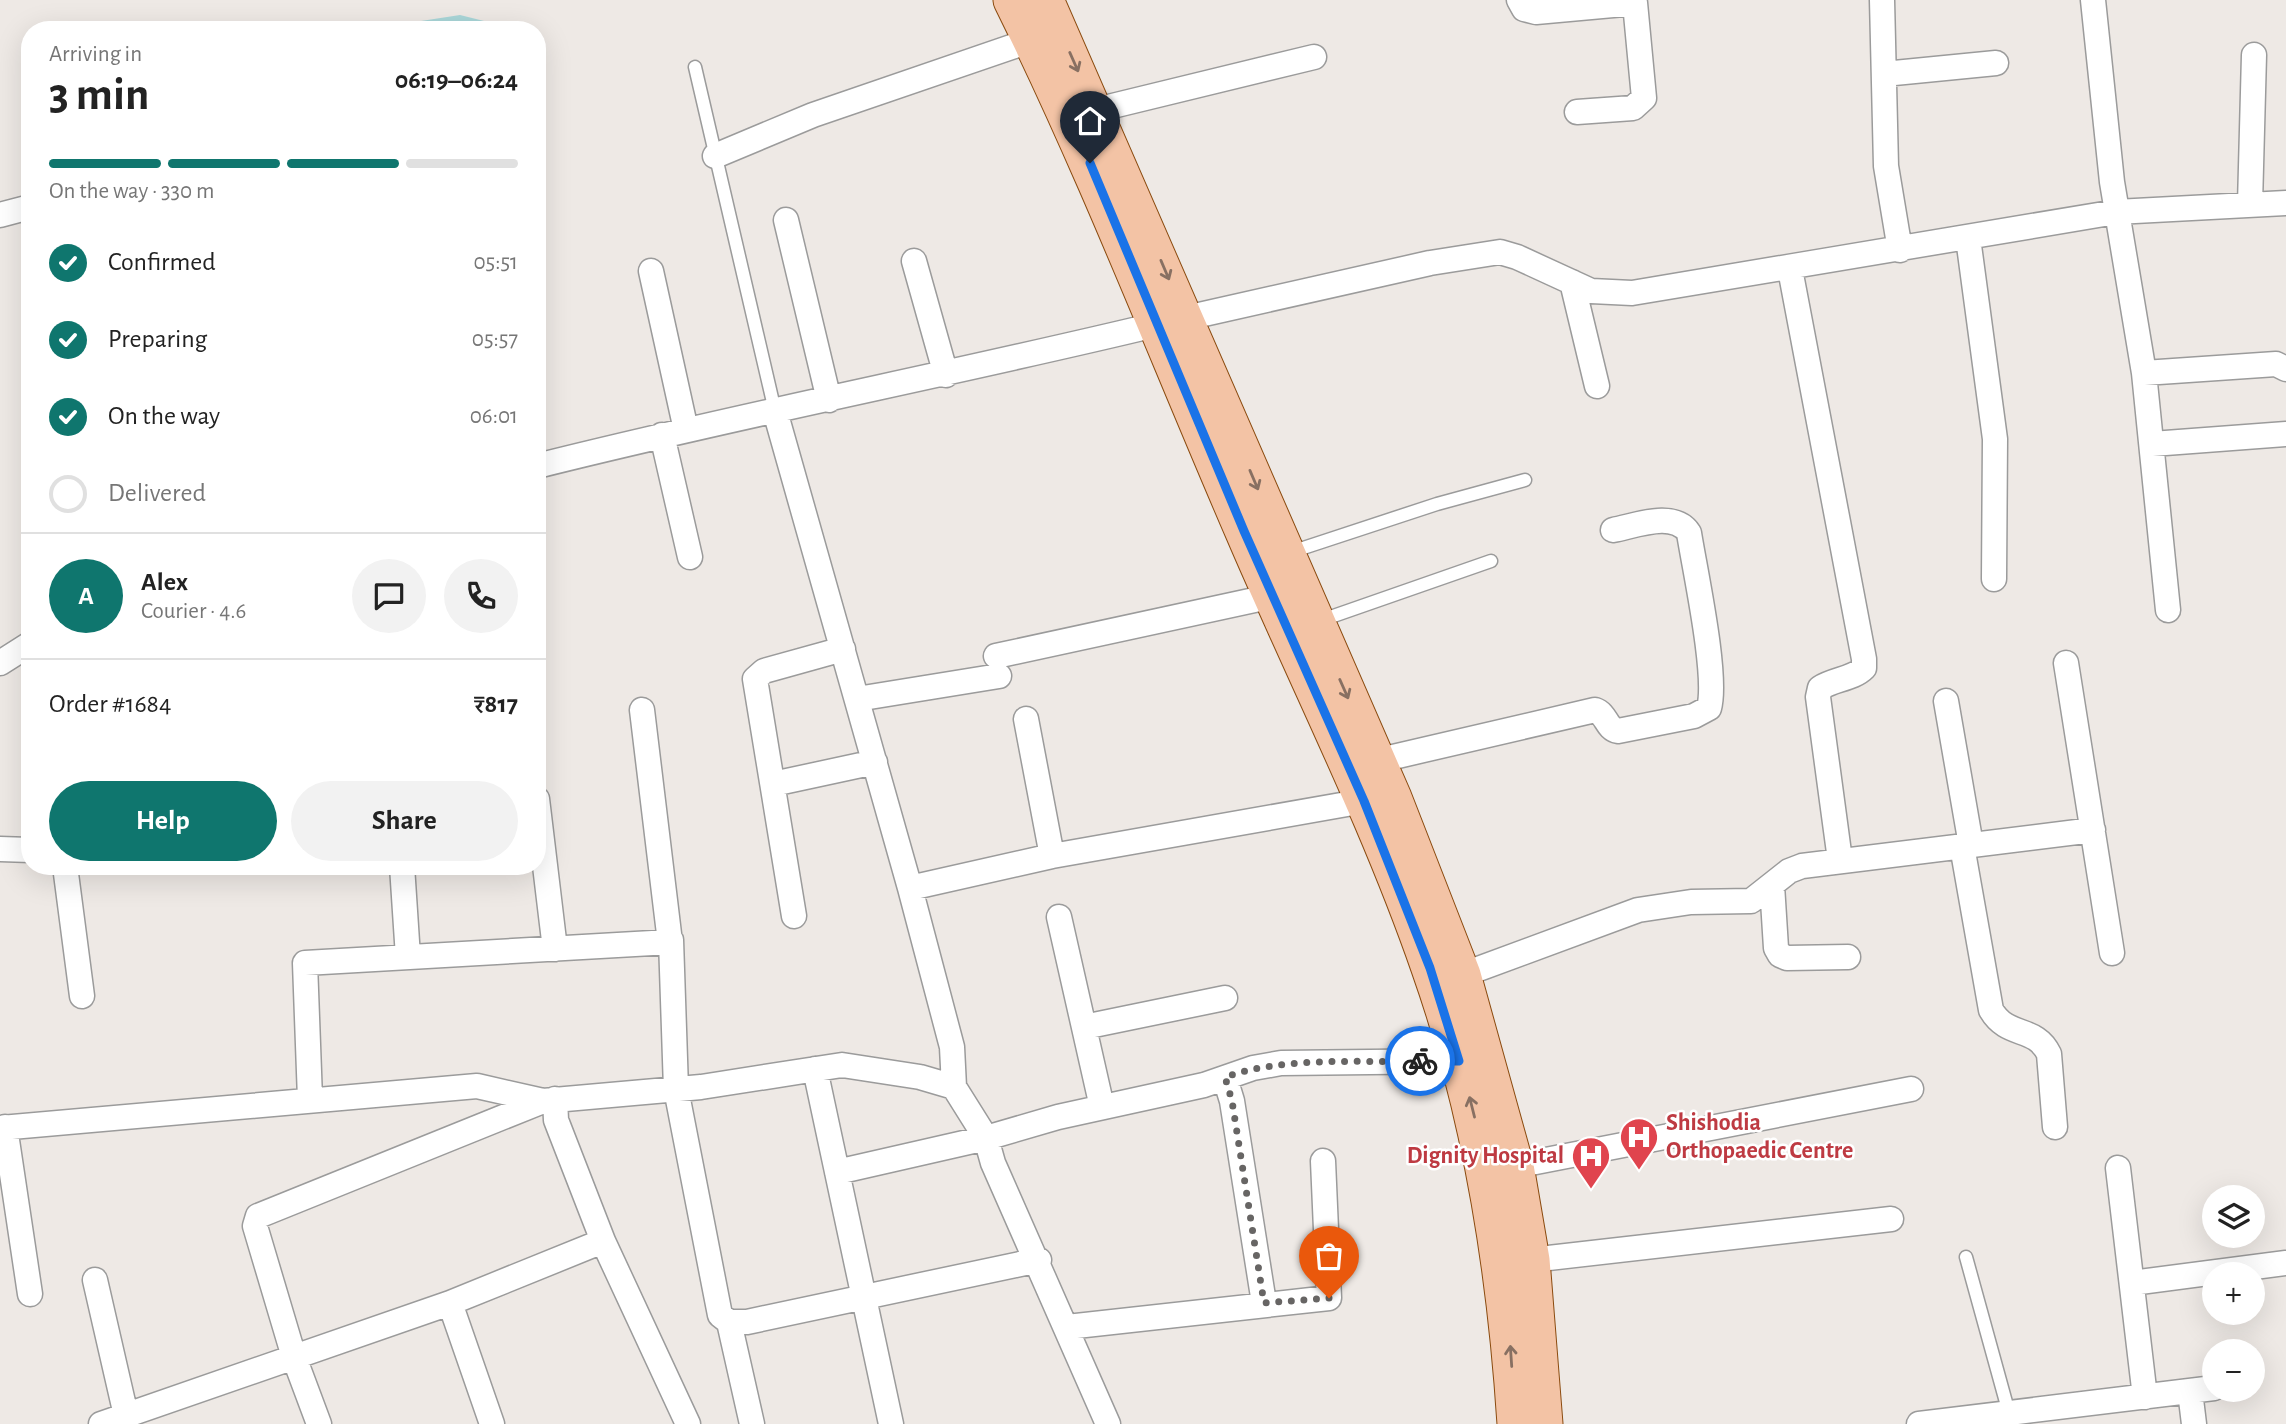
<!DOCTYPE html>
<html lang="en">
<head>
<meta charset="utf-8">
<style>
  body { margin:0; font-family:"Alegreya Sans",sans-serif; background:#f2f2f2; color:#222; height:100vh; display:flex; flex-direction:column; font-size:26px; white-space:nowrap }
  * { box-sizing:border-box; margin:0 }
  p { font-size:23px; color:#767676 }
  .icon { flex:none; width:38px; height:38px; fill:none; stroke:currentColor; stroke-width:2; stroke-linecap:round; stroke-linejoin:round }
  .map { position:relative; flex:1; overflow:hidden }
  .panel { position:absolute; left:21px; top:21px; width:525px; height:854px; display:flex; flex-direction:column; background:#fff; border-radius:28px; box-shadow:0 7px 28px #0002 }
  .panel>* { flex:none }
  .buttons { position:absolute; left:2202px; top:1185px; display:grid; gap:14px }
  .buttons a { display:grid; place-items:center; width:63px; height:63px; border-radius:50%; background:#fff; box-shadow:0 7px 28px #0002; font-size:35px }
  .pin { position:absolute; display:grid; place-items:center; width:60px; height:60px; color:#fff; margin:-72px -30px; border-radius:50% 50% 50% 0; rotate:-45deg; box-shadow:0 0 7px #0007 }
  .pin .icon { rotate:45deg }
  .courier { position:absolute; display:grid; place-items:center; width:70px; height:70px; margin:-35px; border:5px solid #1a73e8; border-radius:50%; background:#fff; color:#222; box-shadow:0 2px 9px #0007 }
  .head em { font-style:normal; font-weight:600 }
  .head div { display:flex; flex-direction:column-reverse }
  .head { display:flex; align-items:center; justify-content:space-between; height:119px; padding:0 28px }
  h1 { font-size:46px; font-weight:600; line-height:52px }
  .bar { display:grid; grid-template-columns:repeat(4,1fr); gap:10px 7px; align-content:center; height:84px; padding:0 28px }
  .bar i { height:9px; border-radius:5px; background:#e0e0e0 }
  .bar .selected { background:#0f766e }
  .bar p { grid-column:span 4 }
  .line { display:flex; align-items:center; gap:18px; padding:0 28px; border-top:2px solid #e0e0e0 }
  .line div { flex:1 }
  .round { display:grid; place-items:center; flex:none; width:74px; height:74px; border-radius:37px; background:#f2f2f2 }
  ol { padding:0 28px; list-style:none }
  li { display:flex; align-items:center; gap:21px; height:77px }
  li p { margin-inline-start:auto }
  li .icon { padding:7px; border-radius:50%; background:#0f766e; color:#fff; stroke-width:4 }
  li:last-child { color:#767676 }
  li i { width:38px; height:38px; border:4px solid #e0e0e0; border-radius:50% }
  .button { display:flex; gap:14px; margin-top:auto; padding:14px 28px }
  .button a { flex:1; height:80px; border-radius:42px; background:#0f766e; color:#fff; font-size:28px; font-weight:600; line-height:80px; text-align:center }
  .button a+a { background:#f2f2f2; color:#222 }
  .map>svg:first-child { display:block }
  .water { fill:#a9d6d8 }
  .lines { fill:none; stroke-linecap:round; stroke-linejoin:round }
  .lane-casing { stroke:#9b9b9b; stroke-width:15 }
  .street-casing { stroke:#9b9b9b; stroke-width:27 }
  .primary-casing { stroke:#8a4a0e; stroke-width:39 }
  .lane { stroke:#fff; stroke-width:12 }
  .street { stroke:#fff; stroke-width:24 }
  .primary { stroke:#f3c3a5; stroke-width:37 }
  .oneway { stroke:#887062 }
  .done { stroke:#676564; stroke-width:7; stroke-dasharray:0 12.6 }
  .route { stroke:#1a73e8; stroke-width:9 }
  .labels { text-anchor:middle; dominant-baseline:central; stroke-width:5; stroke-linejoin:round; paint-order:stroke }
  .health-label { font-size:24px; font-weight:bold; fill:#be3a42; stroke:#fff; text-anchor:start }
</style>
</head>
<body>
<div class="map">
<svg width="2286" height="1424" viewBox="0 0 2286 1424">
  <rect width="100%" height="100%" fill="#eee9e5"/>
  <path class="water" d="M460,15l24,6 12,9h-96l21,-9z"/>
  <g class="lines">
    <g class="lane-casing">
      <path id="lane" d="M695,67l80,344
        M1288,553l149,-49 88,-24
        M1319,621l172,-60
        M1966,1257l43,156"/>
    </g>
    <g class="street-casing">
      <path id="street" d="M1519,0l5,9 12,3 99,-9 9,95 -11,10 -56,4
        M1882,0l4,166 14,84
        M2093,0l19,182 32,191 24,237
        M1884,74l112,-11
        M1096,110l218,-53
        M715,156l98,-41 219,-75
        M2250,204l4,-149
        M0,215l30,-8
        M786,220l43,180
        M1968,238l27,201 -1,140
        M914,261l32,114
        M1790,269l74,390v9c-11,11 -30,11 -44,20l-2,9 22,163
        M651,271l35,159
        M1572,282l25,104
        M1186,318l244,-55 70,-11 17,5 74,34 41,2 484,-81 170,-9
        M2144,373l132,-9 10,5
        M775,411l135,477 42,159 2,40
        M662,435l28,122
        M2152,444l134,-10
        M537,466c206,-52 415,-92 622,-142
        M996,656l277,-60
        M0,663l30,-19
        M2066,663l46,290
        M857,699l142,-23
        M1946,701l25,144
        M1026,719l26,137
        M1376,761l219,-51c12,4 11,19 23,21l76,-15 15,-8c9,-32 -14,-137 -20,-175 -15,-23 -54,-7 -76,-3
        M773,784l102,-22
        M537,799l18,150
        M1962,846l29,164c17,29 44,15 58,44l6,73
        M0,849l30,1
        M65,866l17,130
        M402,866l6,91
        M1772,885l4,63 4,7 7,3 61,-1
        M910,888l142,-32 312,-55
        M794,916l-39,-237 9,-8 79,-22
        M1059,917l43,190
        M671,940l5,149 44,226 9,7h18l292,-62
        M1462,975l176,-65 53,-8 60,-1 38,-30 13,-5 291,-36
        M1084,1027l141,-29
        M815,1069l76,355
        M1225,1078l7,23 32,202
        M310,1099l-5,-136 365,-21 -28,-232
        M555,1099l1,21 47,121 85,183
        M5,1127l25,167
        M0,1128l477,-42 66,15 158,-14 141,-22 78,12 34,10 32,51 7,25 115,261
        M1515,1166l396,-77
        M2118,1168l27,229
        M837,1172l149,-34 72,-21 146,-32 49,-17 28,-5 178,-2
        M1531,1260l360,-41
        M95,1280l33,144
        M2132,1283l154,-20
        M450,1303l153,-62
        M729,1322l23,102
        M1067,1327l262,-29 -6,-137
        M2190,1391l4,33
        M101,1424l349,-121 42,121
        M319,1424l-25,-67 -39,-131 3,-10 285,-115
        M1919,1424l295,-36"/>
    </g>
    <g class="primary-casing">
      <path id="primary" d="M1012,0c86,174 155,354 232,532 62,145 134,286 186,436 52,147 76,301 86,456
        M1045,0l348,798 69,177 53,191 16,94 13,164"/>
    </g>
    <use href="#lane" class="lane"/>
    <use href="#street" class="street"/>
    <use href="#primary" class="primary"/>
  </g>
  <defs><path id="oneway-shaft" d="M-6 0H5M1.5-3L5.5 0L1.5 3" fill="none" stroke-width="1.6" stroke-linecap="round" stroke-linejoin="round" transform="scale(1.75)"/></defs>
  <g class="oneway">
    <use href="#oneway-shaft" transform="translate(1074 62) rotate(66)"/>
    <use href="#oneway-shaft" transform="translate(1165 270) rotate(67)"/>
    <use href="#oneway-shaft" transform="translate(1254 480) rotate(67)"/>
    <use href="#oneway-shaft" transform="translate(1344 689) rotate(66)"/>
    <use href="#oneway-shaft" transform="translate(1472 1107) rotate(-104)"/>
    <use href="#oneway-shaft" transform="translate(1511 1356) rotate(-94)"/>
  </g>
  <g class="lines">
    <path class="done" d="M1329,1298l-65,5 -32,-202 -7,-24c62,-21 130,-14 195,-16"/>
    <path class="route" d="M1090,163l154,368 120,270 66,167 29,93h-39"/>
  </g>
  <defs>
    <g id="hospital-pin" transform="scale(2.0125)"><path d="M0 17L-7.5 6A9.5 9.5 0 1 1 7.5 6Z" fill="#e0444e" stroke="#fff"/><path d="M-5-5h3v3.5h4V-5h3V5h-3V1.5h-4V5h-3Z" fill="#fff"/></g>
  </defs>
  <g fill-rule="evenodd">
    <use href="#hospital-pin" x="1639" y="1137"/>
    <use href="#hospital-pin" x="1591" y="1156"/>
  </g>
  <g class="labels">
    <g class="health-label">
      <text x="1666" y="1123">Shishodia<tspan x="1666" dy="28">Orthopaedic Centre</tspan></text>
      <text x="1564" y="1156" text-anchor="end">Dignity Hospital</text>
    </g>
  </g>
</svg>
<div class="buttons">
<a><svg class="icon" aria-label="layers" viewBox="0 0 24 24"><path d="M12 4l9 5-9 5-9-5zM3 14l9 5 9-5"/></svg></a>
<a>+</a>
<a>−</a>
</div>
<div class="pin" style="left:1329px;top:1298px;background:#ea580c"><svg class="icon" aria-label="bag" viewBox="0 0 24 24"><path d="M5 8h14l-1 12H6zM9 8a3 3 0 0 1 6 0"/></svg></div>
<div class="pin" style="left:1090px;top:163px;background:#1f2937"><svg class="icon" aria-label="home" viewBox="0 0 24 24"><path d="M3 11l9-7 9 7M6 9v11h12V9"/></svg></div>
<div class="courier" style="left:1420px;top:1061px"><svg class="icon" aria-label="bike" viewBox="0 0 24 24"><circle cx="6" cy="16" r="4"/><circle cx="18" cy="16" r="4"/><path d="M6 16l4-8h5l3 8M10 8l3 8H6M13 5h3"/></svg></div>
<section class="panel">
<div class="head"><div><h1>3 min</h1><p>Arriving in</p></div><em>06:19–06:24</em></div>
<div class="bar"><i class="selected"></i><i class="selected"></i><i class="selected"></i><i></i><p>On the way · 330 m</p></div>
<ol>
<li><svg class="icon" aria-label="check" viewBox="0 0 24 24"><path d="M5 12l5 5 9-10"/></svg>Confirmed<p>05:51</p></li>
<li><svg class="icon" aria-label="check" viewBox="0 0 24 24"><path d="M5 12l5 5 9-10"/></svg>Preparing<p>05:57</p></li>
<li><svg class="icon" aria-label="check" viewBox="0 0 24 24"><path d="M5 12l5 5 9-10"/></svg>On the way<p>06:01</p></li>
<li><i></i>Delivered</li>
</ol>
<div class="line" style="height:126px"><b class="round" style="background:#0f766e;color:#fff">A</b><div><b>Alex</b><p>Courier · 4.6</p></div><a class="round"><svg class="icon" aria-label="chat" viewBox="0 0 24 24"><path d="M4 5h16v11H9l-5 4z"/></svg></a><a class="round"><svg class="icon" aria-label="phone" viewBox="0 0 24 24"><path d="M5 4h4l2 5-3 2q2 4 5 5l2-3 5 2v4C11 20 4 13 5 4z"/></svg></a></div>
<div class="line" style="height:91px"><div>Order #1684</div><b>₹817</b></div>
<div class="button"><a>Help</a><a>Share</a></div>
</section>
</div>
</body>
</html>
